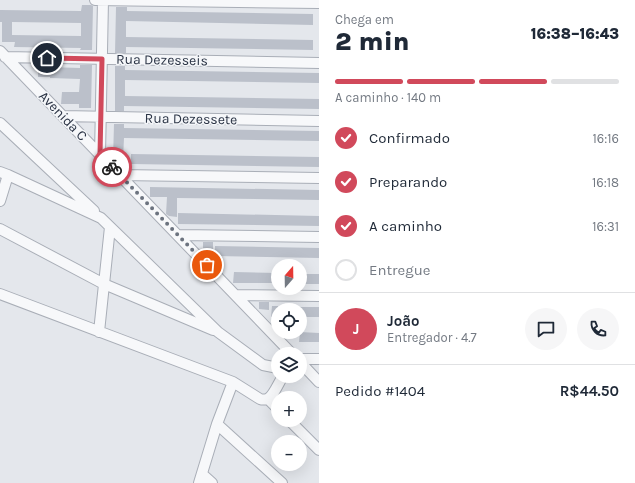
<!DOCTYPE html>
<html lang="pt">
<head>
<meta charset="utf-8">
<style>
  body { margin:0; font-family:Karla,sans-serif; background:#f6f6f7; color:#1f2937; height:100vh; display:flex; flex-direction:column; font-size:15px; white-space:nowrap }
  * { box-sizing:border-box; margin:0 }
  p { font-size:13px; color:#747a83 }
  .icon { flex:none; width:22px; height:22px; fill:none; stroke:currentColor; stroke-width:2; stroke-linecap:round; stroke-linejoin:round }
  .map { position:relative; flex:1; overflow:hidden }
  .side { display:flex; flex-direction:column; background:#fff; width:316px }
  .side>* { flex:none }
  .needle { width:26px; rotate:20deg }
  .tools { position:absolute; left:271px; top:259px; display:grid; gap:8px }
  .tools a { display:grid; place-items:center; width:36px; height:36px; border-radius:50%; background:#fff; box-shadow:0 4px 16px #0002; font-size:20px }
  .pin { position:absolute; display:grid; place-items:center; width:34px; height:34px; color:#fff; margin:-17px; border:2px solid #fff; border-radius:50%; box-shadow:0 1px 4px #0007 }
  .courier { position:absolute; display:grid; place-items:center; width:40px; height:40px; margin:-20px; border:3px solid #d1495b; border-radius:50%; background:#fff; color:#222; box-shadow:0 1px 5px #0007 }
  .headline em { font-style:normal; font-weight:800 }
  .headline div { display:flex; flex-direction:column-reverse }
  .headline { display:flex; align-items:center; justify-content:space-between; height:68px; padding:0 16px }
  h1 { font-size:26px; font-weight:800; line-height:30px }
  .bar { display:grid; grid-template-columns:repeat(4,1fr); gap:6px 4px; align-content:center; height:48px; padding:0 16px }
  .bar i { height:5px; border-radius:3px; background:#e0e1e3 }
  .bar .on { background:#d1495b }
  .bar p { grid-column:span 4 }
  .line { display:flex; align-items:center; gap:10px; padding:0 16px; border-top:1px solid #e0e1e3 }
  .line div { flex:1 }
  .round { display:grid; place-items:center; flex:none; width:42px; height:42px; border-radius:21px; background:#f6f6f7 }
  ol { padding:0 16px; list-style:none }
  li { display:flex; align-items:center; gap:12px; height:44px }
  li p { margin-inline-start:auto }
  li .icon { padding:4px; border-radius:50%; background:#d1495b; color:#fff; stroke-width:4 }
  li:last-child { color:#747a83 }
  li i { width:22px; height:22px; border:2px solid #e0e1e3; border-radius:50% }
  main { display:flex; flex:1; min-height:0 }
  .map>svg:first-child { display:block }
  .building { fill:#bbc0ca; fill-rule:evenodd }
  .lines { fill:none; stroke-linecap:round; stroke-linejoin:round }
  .minor-casing { stroke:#a9aeb7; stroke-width:12 }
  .minor { stroke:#f7f8fa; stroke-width:10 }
  .done { stroke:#6c737f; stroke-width:4; stroke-dasharray:0 7.2 }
  .route { stroke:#d1495b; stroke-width:5 }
  .labels { text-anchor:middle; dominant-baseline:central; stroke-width:3; stroke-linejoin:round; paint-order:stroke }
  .street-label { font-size:14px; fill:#2b3445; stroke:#f4f6f9 }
</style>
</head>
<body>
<main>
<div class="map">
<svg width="319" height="483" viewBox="0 0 319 483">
  <rect width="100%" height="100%" fill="#e4e7ec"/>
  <path class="building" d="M82,5h9l2,1 -1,44h-12l1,-2 -67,-1 1,-5h-13v-20h-2v-12l81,1zM12,22l69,1v13l-69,-1z
    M116,7h11v4l186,3v11l-187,-4v16l187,3v10l-187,-3v6h-11z
    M38,65l10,1v1l32,1v-3h12l-1,43h-12v-4h-18l1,-12h17l1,-13 -30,-1v-1h-12z
    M115,66h10v4l194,3v10l-194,-3v16l194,3v10l-195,-3v5h-9z
    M114,124h10v4l195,3v10l-195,-3 -1,21h-10z
    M131,154l188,3v10l-188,-3z
    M150,187l169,3v10l-142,-2v19l-8,-1 -3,-2 1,-17h-17z
    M178,213l141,3v10l-141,-2z
    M203,242h10v8h-10z
    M215,246l104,2v10l-104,-2z
    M234,272l44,1v10h-45z
    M300,274h19v10h-19z
    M259,302h10v8l-10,-1z
    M272,306h6v11h-7z
    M300,307h19v10h-19z
    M300,332l19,1v9h-20z"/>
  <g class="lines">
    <g class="minor-casing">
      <path id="minor" d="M95,0l224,3
        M0,51l292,303
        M5,57l314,6
        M63,116l256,5
        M0,123l94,88
        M100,155l3,-155
        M0,172l8,3 93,43 117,114 45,33 15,3
        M120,175l199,3
        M0,201l8,-26
        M0,229l104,55 109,46
        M178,235l141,2
        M0,294l233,88 27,17c3,1 4,1 7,0 6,-2 12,-17 16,-23
        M236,295l83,1
        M99,332l11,-105
        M300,359h19
        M300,362l19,20
        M268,399l10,10
        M289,420l30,30
        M217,424l65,59
        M202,474l10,9
        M199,483l18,-59 16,-42"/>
    </g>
    <use href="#minor" class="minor"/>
  </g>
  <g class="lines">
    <path class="done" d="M112,167l95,98"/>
    <path class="route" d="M47,58l55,1 -2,96 12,12"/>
  </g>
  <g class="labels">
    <g class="street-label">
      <text transform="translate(162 60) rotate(1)">Rua Dezesseis</text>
      <text transform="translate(63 116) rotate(46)">Avenida C</text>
      <text transform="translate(191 119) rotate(1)">Rua Dezessete</text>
    </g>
  </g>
</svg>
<div class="tools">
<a><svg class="needle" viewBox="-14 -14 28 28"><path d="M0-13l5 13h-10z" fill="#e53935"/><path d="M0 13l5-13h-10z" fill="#747a83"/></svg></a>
<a><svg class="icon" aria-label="locate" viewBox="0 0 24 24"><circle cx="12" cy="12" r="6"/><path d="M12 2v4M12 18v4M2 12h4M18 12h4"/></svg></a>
<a><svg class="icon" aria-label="layers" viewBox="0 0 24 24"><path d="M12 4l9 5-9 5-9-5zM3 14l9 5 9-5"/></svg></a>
<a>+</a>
<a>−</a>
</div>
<div class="pin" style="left:207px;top:265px;background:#ea580c"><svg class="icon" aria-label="bag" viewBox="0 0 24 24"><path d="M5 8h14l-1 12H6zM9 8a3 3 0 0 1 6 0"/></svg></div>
<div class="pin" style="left:47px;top:58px;background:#1f2937"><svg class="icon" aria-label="home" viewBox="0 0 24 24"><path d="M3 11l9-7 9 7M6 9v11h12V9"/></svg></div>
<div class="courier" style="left:112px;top:167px"><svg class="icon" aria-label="bike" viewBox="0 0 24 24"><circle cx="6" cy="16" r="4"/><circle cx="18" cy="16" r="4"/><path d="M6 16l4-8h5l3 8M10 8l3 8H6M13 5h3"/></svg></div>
</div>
<section class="side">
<div class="headline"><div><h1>2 min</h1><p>Chega em</p></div><em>16:38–16:43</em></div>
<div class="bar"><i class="on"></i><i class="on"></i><i class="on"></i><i></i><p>A caminho · 140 m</p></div>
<ol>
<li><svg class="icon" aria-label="check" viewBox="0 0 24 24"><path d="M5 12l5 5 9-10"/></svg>Confirmado<p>16:16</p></li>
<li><svg class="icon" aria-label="check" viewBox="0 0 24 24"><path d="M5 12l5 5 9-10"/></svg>Preparando<p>16:18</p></li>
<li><svg class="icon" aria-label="check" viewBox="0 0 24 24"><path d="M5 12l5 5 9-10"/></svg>A caminho<p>16:31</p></li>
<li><i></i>Entregue</li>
</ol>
<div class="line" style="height:72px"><b class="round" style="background:#d1495b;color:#fff">J</b><div><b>João</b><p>Entregador · 4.7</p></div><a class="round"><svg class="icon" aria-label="chat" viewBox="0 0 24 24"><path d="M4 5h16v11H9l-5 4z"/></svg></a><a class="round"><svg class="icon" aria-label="phone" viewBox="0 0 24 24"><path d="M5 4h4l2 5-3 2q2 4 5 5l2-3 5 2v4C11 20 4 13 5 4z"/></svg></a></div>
<div class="line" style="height:52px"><div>Pedido #1404</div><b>R$44.50</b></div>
</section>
</main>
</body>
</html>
